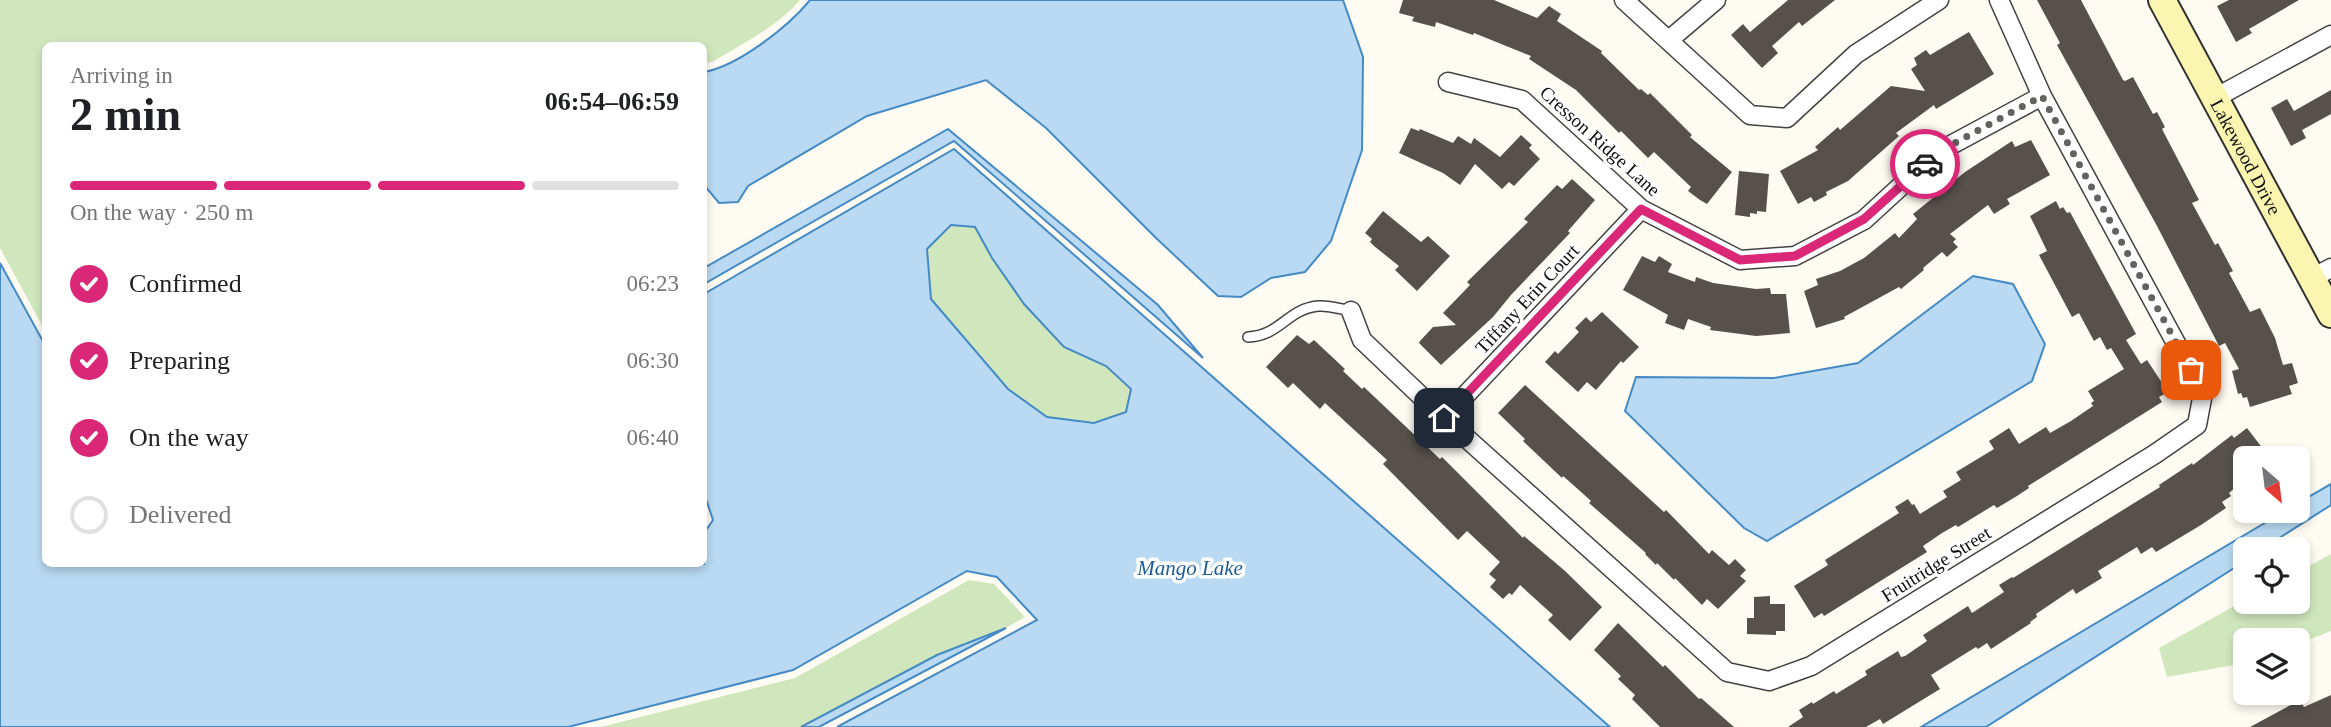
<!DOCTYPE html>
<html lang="en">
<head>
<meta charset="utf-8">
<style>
  body { margin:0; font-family:"Times New Roman",serif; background:#f2f2f2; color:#202124; height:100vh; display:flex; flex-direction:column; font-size:26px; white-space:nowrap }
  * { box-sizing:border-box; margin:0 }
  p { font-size:23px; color:#757577 }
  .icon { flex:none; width:38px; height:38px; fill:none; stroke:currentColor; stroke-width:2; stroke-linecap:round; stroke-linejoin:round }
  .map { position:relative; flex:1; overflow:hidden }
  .details { position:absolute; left:42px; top:42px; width:665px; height:525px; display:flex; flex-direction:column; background:#fff; border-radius:10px; box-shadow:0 4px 10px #0003 }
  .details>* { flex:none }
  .needle { width:46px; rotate:152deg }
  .controls { position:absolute; left:2233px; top:446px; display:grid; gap:14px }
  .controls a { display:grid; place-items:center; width:77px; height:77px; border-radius:10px; background:#fff; box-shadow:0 4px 10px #0003; font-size:35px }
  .pin { position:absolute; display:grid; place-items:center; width:60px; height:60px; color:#fff; margin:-30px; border-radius:14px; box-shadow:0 4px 10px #0006 }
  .courier { position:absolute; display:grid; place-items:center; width:70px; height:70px; margin:-35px; border:5px solid #db2777; border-radius:50%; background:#fff; color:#222; box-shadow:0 2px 9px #0007 }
  .overview em { font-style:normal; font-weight:700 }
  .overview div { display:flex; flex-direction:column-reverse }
  .overview { display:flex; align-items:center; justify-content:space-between; height:119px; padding:0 28px }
  h1 { font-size:46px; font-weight:700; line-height:52px }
  .bar { display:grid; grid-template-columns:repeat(4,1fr); gap:10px 7px; align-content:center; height:84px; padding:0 28px }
  .bar i { height:9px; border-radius:5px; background:#e0e0e0 }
  .bar .on { background:#db2777 }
  .bar p { grid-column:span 4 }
  ol { padding:0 28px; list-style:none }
  li { display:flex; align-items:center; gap:21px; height:77px }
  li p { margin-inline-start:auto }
  li .icon { padding:7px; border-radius:50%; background:#db2777; color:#fff; stroke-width:4 }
  li:last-child { color:#757577 }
  li i { width:38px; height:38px; border:4px solid #e0e0e0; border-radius:50% }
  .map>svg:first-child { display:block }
  .green { fill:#d0e7bd }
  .water { fill:#b9daf2; stroke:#458ac5; stroke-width:2; fill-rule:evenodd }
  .building { fill:#57514c }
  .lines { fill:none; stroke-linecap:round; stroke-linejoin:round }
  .lane-casing { stroke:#424242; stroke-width:12 }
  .street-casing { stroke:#424242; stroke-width:21 }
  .secondary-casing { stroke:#313131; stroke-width:30 }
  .lane { stroke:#fff; stroke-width:9 }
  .street { stroke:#fff; stroke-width:18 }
  .secondary { stroke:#faf6b1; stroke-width:26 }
  .done { stroke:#63625e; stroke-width:7; stroke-dasharray:0 12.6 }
  .route { stroke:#db2777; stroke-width:9 }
  .labels { text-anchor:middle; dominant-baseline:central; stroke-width:7; stroke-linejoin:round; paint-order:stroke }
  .street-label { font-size:19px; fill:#0f0f0f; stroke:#fff }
  .water-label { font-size:21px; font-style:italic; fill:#1f5d9a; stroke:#fff }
</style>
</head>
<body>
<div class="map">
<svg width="2331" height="727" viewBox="0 0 2331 727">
  <rect width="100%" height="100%" fill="#fefcf2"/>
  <path class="green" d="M0,0h800c-23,27 -58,44 -88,62l-8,1v-17h-658l-1,285 -45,-83z
    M951,225l24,2 17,31 32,46 40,43 42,19 25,24 -5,22 -32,11 -47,-6 -39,-28 -78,-90 -3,-50z
    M2331,554v77l-33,13v-4h-53v23l-78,14 -8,-29 86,-48 53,2v-30z
    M969,580l25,4 31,33 -19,11 -69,27 -136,72h-200l194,-49z"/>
  <path class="water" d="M810,0h533l20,57 -1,93 -31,91 -26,31 -34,6 -30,19 -23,-1 -62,-58 -110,-110 -60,-48 -119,36 -119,70 -10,16 -19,1 -15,-18v-113c34,-6 84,-45 106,-72z
    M948,129l210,176 45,53 -249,-217 -250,143v-16z
    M954,149l656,578h-773l200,-107 -40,-43 -30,-6 -174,99 -225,57h-568v-464l45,82 1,219h658v-31l9,-13 -9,-27v-199zM951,225l24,2 17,31 32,46 40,43 42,19 25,23 -5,23 -32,11 -47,-6 -39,-28 -77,-90 -4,-50z
    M1973,276l40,8 32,60 -13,37 -265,160 -23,-13 -119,-117 11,-34 138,1 84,-15z
    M2331,484v21l-69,44 -17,1v11l-259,166h-65l364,-216h13v-8z
    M1006,628l-187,99h-18l136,-72z"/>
  <path class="building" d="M1403,0h91l43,18 12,-12 12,8 -4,7 45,30 -1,2 38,37 2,-1 7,6 2,-2 42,42 -2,2 42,35 -25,32 -7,-4 -12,-9 3,-4 -37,-35 -6,6 -27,-27 -2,2 -43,-43 -47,-31 2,-3 -57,-23 -1,2 -37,-13 -1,5 -23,-6 2,-4 -15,-4z
    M1788,0h47l-33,26 -3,-4 -27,24 6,7 -16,15 -31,-33 12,-11 7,8z
    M2037,0h44l42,80 2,1 8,-4 20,37 4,-2 8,15 -3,2 37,71 -7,3 23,42 3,-2 15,28 -4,2 21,39 10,-4 15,30 8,27 9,-2 6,20 -9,3 3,8 -42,13 -3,-10 -4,1 -2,-5 -3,1 -6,-23 7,-2 -14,-26 -6,3 -62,-120 -100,-181 3,-2z
    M2229,0h70l-50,29 3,4 -16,9 -19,-36z
    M1969,32l25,42 -58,35 -2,-4 -38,28 3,3 -51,45 -22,11 1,3 -13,7 -3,-5 -13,7 -18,-33 38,-21 -3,-3 23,-20 2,3 51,-44 34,5 -14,-22 6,-4 -3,-7 12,-8 4,5z
    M2331,90v24l-29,16 4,8 -15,8 -20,-38 16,-9 7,12z
    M1411,128l8,3 1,-2 33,14 5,-7 13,8 3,-6 26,19 21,-22 11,10 -3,3 11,11 -26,27 -5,-4 -7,7 -27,-25 -15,21 -17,-12 -44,-20z
    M2031,140l19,35 -43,24 3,5 -16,10 -6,-9 -38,29 6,5 -3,3 5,5 -11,10 -5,-5 -19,16 1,2 -23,19 -2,-2 -55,30 1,2 -29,9 -12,-37 14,-6 -2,-6 24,-8 24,-13 31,-25 4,5 18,-19 -4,-5 52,-42 47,-31 3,6z
    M1739,171l30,3 -3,38 -9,-1v3l-7,-1v4l-15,-2z
    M1572,179l23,21 -27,31 2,2 -59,62 -18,22 -52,48 -22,-22 1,-2 13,-14 23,-2 -13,-12 27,-28 -3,-3 61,-60 -4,-3 33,-34 5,4z
    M2056,201l4,8 3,-2 4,6 3,-1 66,122 -10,6 15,24 6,-4 21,32 -9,5 3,5 -134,84 1,2 -12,8 -20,12 -3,-3 -36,22 -2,-2 -14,8 -19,13 4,6 -98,61 -5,3 -2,-3 -8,5 -20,-32 34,-21 -3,-5 74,-47 -4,-6 13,-8 4,6 2,-1 6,10 27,-17 -4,-6 18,-11 -5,-8 38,-23 -5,-8 20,-13 10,16 27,-17 4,6 21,-12 22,-15 -2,-3 3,-2 -6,-10 36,-22 -13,-21 -4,2 -7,-13 -6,4 -15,-28 -7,4 -33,-62 8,-4 -17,-35z
    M1383,211l38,31 7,-6 22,20 -33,35 -22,-21 4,-4 -25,-20 -4,-4 2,-3 -7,-6z
    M1642,256l13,6 4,-6 13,8 -4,8 27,10 1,-5 17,6 43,6 14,-1 1,6h15l4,39 -34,3 -46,-6 1,-3 -23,-8 -4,11 -19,-7 3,-8 -45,-25z
    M1602,312l37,35 -16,16 -2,-2 -25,29 -9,-8 -9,10 -33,-30 10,-11 3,3 21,-22 -4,-4 11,-11 5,5z
    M1297,335l12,9 5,-4 31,29 -2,2 19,18 2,-2 76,72 2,-2 81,81 1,-2 41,35 37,36 -32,34 -22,-21 5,-5 -33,-30 -8,10 -3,-2 -6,6 -13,-12 6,-7 -7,-6 11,-12 -33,-31 -9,9 -75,-76 4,-4 -62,-57 -5,6 -27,-26 -5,5 -22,-21z
    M1525,385l139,127 2,-2 43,44 3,-4 17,15 6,-6 11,11 -6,6 6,5 -28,28 -11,-10 -5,6 -27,-27 -1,2 -17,-17 -1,2 -11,-11 1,-1 -57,-50 2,-2 -11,-10 -17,-15 -1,2 -39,-37 2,-2 -27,-26z
    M2247,428l23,30h-25v21l-16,14 2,3 -9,6 4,6 -25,17 -45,27 -4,-5 -11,7 -4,-7 -39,24 4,7 -26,16 -3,-5 -37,25 1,3 -7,5 1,1 -40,26 -4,-6 -9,6 -2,-2 -45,28 9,14 -57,35 -3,-5 -14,8h-78l15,-10 -4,-7 13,-8 1,2 21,-13 2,3 31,-19 -2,-4 33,-20 3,6 4,-1 22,-15 -4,-6 45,-29 4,7 32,-21 -5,-7 13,-8 1,1 147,-91 -1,-2 33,-22 1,2 39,-30 2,3z
    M1770,596v8h15v27h-9v4l-29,-1v-16h7v-21z
    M1618,623l45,44 2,-2 34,34 2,-1 33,29h-74l-28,-28 3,-4 -17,-16 3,-3 -27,-26z
    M2331,695v32h-81l50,-27 4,7z"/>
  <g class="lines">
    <g class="lane-casing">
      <path id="lane" d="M1248,337c32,-1 39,-28 70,-31 11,-1 22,3 33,5"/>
    </g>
    <g class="street-casing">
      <path id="street" d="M1624,0l126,115 37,3 69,-64 83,-54
        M1669,40l47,-40
        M1448,82l74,18 119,109 99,51 55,-4 69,-36 74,-68 104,-56
        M2215,98l116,-63
        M2312,278l19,-10
        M1351,311l11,29 82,78 283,254 42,9 42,-15 344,-212 42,-29 6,-32 -161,-297 -43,-96
        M1444,418l197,-209"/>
    </g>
    <g class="secondary-casing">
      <g id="secondary">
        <path id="s1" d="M2162,0l169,314"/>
      </g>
    </g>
    <use href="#lane" class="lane"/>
    <use href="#street" class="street"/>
    <use href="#secondary" class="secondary"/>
  </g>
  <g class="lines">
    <path class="done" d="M1925,164l13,-12 104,-56 149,274"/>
    <path class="route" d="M1444,418l197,-209 99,51 55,-4 69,-37 61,-55"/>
  </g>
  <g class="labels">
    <g class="street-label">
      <text transform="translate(1600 141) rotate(42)">Cresson Ridge Lane</text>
      <text stroke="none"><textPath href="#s1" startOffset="178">Lakewood Drive</textPath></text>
      <text transform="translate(1527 299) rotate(-47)">Tiffany Erin Court</text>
      <text transform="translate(1936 564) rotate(-32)">Fruitridge Street</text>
    </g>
    <g class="water-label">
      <text x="1190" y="568">Mango Lake</text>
    </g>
  </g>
</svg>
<div class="controls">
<a><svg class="needle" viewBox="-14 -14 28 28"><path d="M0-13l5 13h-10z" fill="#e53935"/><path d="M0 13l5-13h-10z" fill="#757577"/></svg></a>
<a><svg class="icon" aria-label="locate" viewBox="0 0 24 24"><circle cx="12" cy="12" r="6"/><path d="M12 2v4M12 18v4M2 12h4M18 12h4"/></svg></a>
<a><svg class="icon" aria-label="layers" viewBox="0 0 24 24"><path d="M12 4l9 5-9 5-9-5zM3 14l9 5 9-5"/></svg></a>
</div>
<div class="pin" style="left:2191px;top:370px;background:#ea580c"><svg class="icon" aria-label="bag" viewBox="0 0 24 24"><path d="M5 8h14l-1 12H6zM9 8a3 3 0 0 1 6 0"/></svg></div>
<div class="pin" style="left:1444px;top:418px;background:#1f2937"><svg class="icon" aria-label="home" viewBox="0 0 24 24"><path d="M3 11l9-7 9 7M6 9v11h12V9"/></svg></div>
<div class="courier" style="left:1925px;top:164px"><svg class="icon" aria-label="car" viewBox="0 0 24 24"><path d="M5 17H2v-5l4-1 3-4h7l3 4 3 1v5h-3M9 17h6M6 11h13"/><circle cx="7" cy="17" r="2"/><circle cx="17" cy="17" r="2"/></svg></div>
<section class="details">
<div class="overview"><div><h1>2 min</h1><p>Arriving in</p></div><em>06:54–06:59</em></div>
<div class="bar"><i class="on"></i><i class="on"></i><i class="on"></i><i></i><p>On the way · 250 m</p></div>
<ol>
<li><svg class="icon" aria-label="check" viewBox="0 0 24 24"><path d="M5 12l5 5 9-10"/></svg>Confirmed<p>06:23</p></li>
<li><svg class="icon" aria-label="check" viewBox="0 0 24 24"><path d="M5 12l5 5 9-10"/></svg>Preparing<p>06:30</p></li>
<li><svg class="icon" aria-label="check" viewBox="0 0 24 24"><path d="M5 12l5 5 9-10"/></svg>On the way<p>06:40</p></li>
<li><i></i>Delivered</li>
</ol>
</section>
</div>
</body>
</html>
